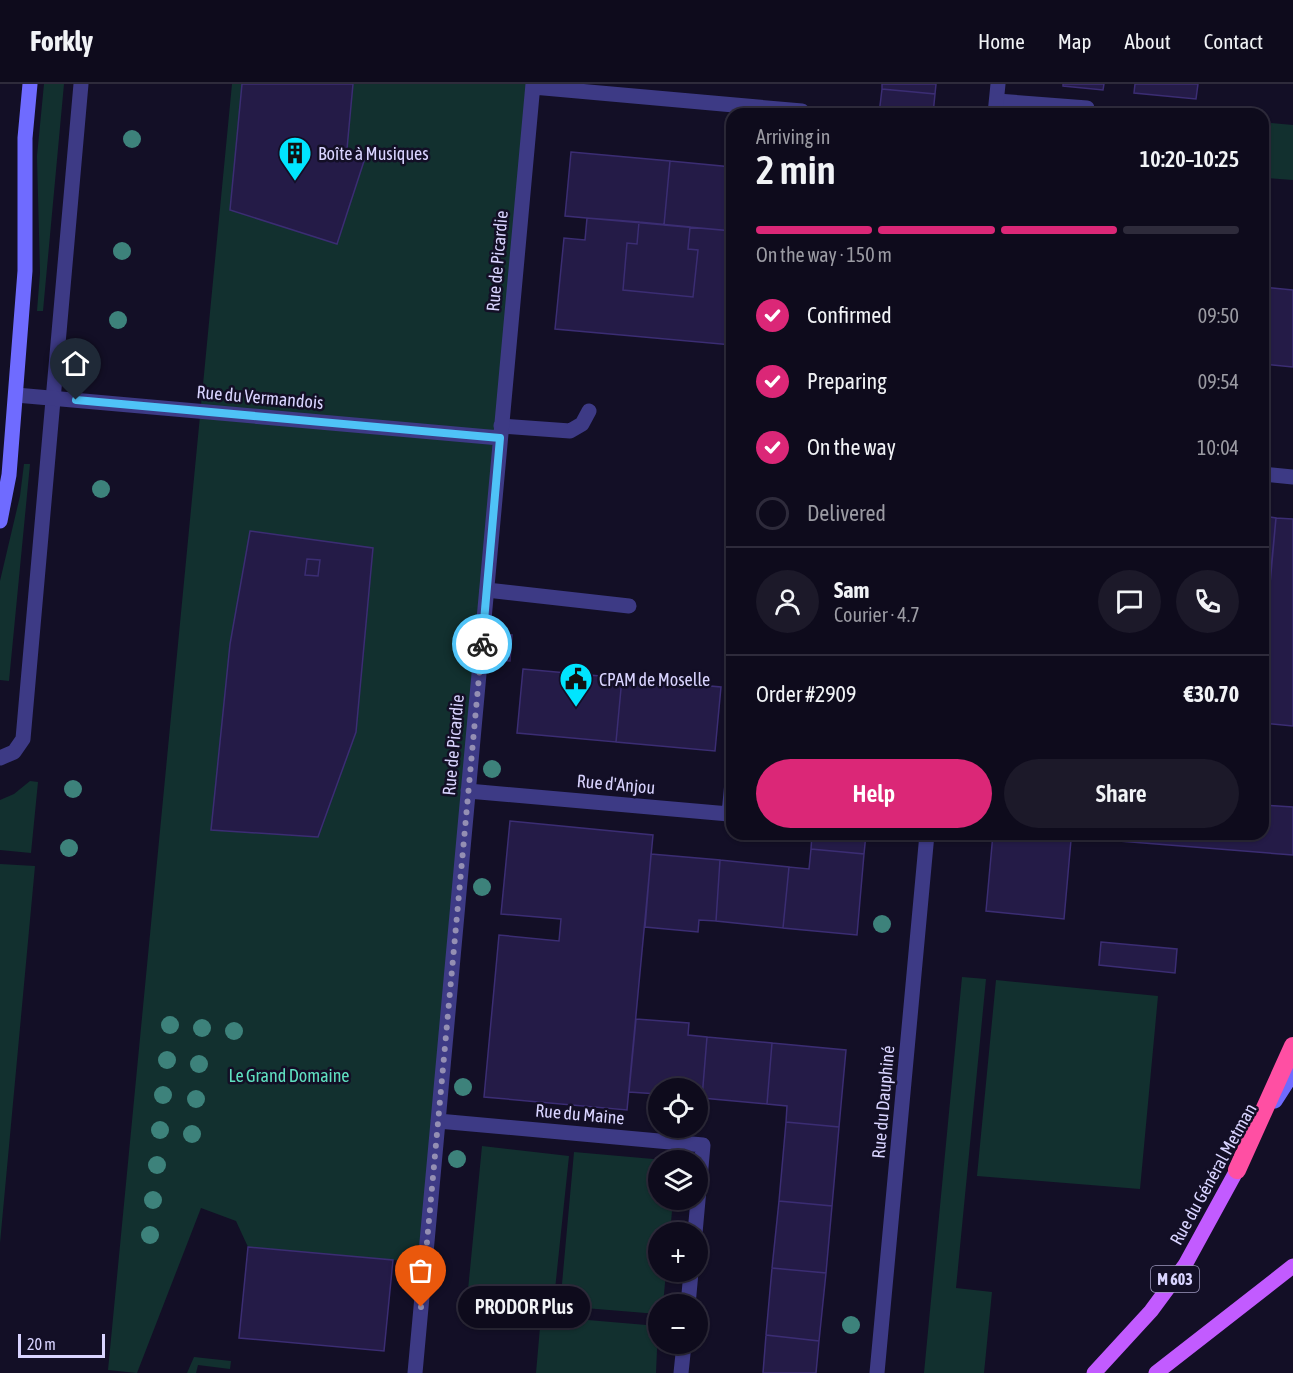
<!DOCTYPE html>
<html lang="en">
<head>
<meta charset="utf-8">
<style>
  body { margin:0; font-family:"Asap Condensed",sans-serif; background:#1c1929; color:#f1f3f6; height:100vh; display:flex; flex-direction:column; font-size:22px; white-space:nowrap }
  * { box-sizing:border-box; margin:0 }
  p { font-size:20px; color:#9b9ba3 }
  .icon { flex:none; width:33px; height:33px; fill:none; stroke:currentColor; stroke-width:2; stroke-linecap:round; stroke-linejoin:round }
  .map { position:relative; flex:1; overflow:hidden }
  .details { position:absolute; left:726px; top:24px; width:543px; height:732px; display:flex; flex-direction:column; background:#0e0b1c; border-radius:18px; box-shadow:0 2px 4px #0004,0 0 0 2px #2e2b3b }
  .details>* { flex:none }
  .tools { position:absolute; left:648px; top:994px; display:grid; gap:12px }
  .tools a { display:grid; place-items:center; width:60px; height:60px; border-radius:50%; background:#0e0b1c; box-shadow:0 2px 4px #0004,0 0 0 2px #2e2b3b; font-size:30px }
  .scale { position:absolute; left:18px; bottom:15px; width:87px; box-sizing:border-box; padding-left:6px; border:3px solid #d9d4ff; border-top:0; font-size:16px; line-height:21px; white-space:nowrap; color:#d9d4ff; -webkit-text-stroke:4px #130f26; paint-order:stroke }
  .pin { position:absolute; display:grid; place-items:center; width:51px; height:51px; color:#fff; margin:-62px -26px; border-radius:50% 50% 50% 0; rotate:-45deg; box-shadow:0 0 6px #0007 }
  .pin .icon { rotate:45deg }
  .courier { position:absolute; display:grid; place-items:center; width:60px; height:60px; margin:-30px; border:4px solid #4fc3f7; border-radius:50%; background:#fff; color:#222; box-shadow:0 2px 8px #0007 }
  .bubble { position:absolute; height:42px; border-radius:21px; background:#0e0b1c; box-shadow:0 2px 4px #0004,0 0 0 2px #2e2b3b; font-size:20px; font-weight:600; line-height:42px; text-align:center }
  .head em { font-style:normal; font-weight:600 }
  .head div { display:flex; flex-direction:column-reverse }
  .head { display:flex; align-items:center; justify-content:space-between; height:102px; padding:0 30px }
  h1 { font-size:39px; font-weight:600; line-height:45px }
  .bar { display:grid; grid-template-columns:repeat(4,1fr); gap:9px 6px; align-content:center; height:72px; padding:0 30px }
  .bar i { height:8px; border-radius:4px; background:#2e2b3b }
  .bar .on { background:#db2777 }
  .bar p { grid-column:span 4 }
  .line { display:flex; align-items:center; gap:15px; padding:0 30px; border-top:2px solid #2e2b3b }
  .line div { flex:1 }
  .round { display:grid; place-items:center; flex:none; width:63px; height:63px; border-radius:32px; background:#1c1929 }
  ol { padding:0 30px; list-style:none }
  li { display:flex; align-items:center; gap:18px; height:66px }
  li p { margin-inline-start:auto }
  li .icon { padding:6px; border-radius:50%; background:#db2777; color:#fff; stroke-width:4 }
  li:last-child { color:#9b9ba3 }
  li i { width:33px; height:33px; border:3px solid #2e2b3b; border-radius:50% }
  .primary-button { display:flex; gap:12px; margin-top:auto; padding:12px 30px }
  .primary-button a { flex:1; height:69px; border-radius:36px; background:#db2777; color:#fff; font-size:24px; font-weight:600; line-height:69px; text-align:center }
  .primary-button a+a { background:#1c1929; color:#f1f3f6 }
  header { display:flex; align-items:center; gap:36px; box-sizing:border-box; height:84px; padding:0 30px; background:#0e0b1c; border-bottom:2px solid #2e2b3b }
  header strong { font-size:28px }
  nav { display:flex; gap:33px; margin-inline-start:auto; font-size:21px }
  .map>svg:first-child { display:block }
  .green { fill:#12302f }
  .building { fill:#241b47; stroke:#3b2d73; stroke-width:1.5 }
  .lines { fill:none; stroke-linecap:round; stroke-linejoin:round }
  .lane { stroke:#3d3a85; stroke-width:15 }
  .street { stroke:#3d3a85; stroke-width:15 }
  .secondary { stroke:#6f6bff; stroke-width:15 }
  .primary { stroke:#c25bff; stroke-width:15 }
  .highway { stroke:#ff4fa3; stroke-width:18 }
  .tree { fill:#3d827b }
  .done { stroke:#948fb3; stroke-width:6; stroke-dasharray:0 10.8 }
  .route { stroke:#4fc3f7; stroke-width:8 }
  .labels { text-anchor:middle; dominant-baseline:central; stroke-width:5; stroke-linejoin:round; paint-order:stroke }
  .shield { fill:#130f26; stroke:#9e99be; stroke-width:1.5 }
  .shield-label { font-size:16px; font-weight:bold; fill:#d9d4ff }
  .poi-label { font-size:18px; fill:#d9d4ff; stroke:#130f26; text-anchor:start }
  .street-label { font-size:18px; fill:#d9d4ff; stroke:#130f26 }
  .park-label { font-size:18px; fill:#5fe0c0; stroke:#130f26 }
</style>
</head>
<body>
<header>
<strong>Forkly</strong>
<nav><a>Home</a><a>Map</a><a>About</a><a>Contact</a></nav>
</header>
<div class="map">
<svg width="1293" height="1289" viewBox="0 0 1293 1289">
  <rect width="100%" height="100%" fill="#130f26"/>
  <path class="green" d="M44,0h20l-21,227h-6l3,-38 -3,-117z
    M232,0h301l-108,1179 -177,-16 -12,-26 -35,-13 -64,165 -29,-3z
    M1271,39l22,2v55l-27,-2z
    M24,380h6l-21,217 -9,-1v-99l20,-85z
    M30,697l8,1 -7,71 -31,-3v-50l14,-6z
    M0,780l35,2 -35,377z
    M962,893l24,2 -30,309 36,4 -8,81h-60z
    M996,896l162,16 -18,193 -163,-13z
    M482,1062l87,10 -15,143 -86,-9z
    M574,1068l102,9h-18v39h15l-3,33h-12v39h8l-3,33h-5v9l-98,-8z
    M541,1232l117,10 -2,47h-120z
    M194,1273l37,4 -1,8 -32,-4 -2,8h-9z"/>
  <path class="building" d="M242,0h111l-6,65 19,6 -29,89 -107,-34z
    M882,0h54l-1,10 -53,-5z
    M1104,0l-1,6 -40,-4v-2z
    M1135,0h63l-2,15 -62,-6z
    M882,5l53,5 -2,20h-54z
    M571,68l99,9 -6,64 -99,-9z
    M670,77l62,6v64l-68,-6z
    M587,134l52,4 -2,22 -10,-1 -4,47 70,7 5,-47 -10,-1 2,-22 42,4v114l-177,-16 9,-91 21,2z
    M639,138l51,5 -2,22 10,1 -5,47 -70,-7 4,-47 10,1z
    M1263,203l30,3v77l-30,-3z
    M1263,432l13,2 -7,77h-6z
    M1276,434l17,1v207l-30,-3v-71z
    M250,447l123,17 -17,184 -38,105 -107,-7 19,-186z
    M307,475l13,1 -2,16 -13,-1z
    M501,550l11,1 -2,26 -11,-1z
    M523,585l99,9 -6,64 -99,-9z
    M622,594l99,9 -6,64 -99,-9z
    M1263,721l30,2v48l-199,-16v-5h169z
    M510,737l143,14 -26,275 -143,-13 15,-162 60,6 2,-22 -60,-5z
    M812,750h54l-2,20 -53,-5z
    M993,750l78,6 -7,79 -78,-8z
    M1041,750h53v5z
    M811,765l53,5 -7,81 -74,-7 6,-61 20,2z
    M651,770l69,6 -4,61 -17,-1 -1,12 -53,-5z
    M720,776l69,7 -6,61 -67,-7z
    M1101,858l76,7 -2,24 -76,-8z
    M636,935l53,4 -1,12 19,2 -5,61h-4v-9h-40v5l-29,-2z
    M707,953l65,6 -5,61 -65,-6z
    M772,959l74,7 -7,77 -53,-5 1,-16 -20,-2z
    M786,1038l53,5 -7,79 -53,-5z
    M779,1117l53,5 -6,67 -54,-5z
    M248,1163l145,13 -9,91 -145,-13z
    M772,1184l54,5 -7,68 -53,-6z
    M766,1251l53,6 -3,32h-53z"/>
  <g class="lines">
    <path class="lane" d="M997,17l90,7
      M501,342l69,5 12,-7 7,-13
      M1263,390l30,3
      M487,506l142,16
      M0,674l14,-6 9,-13 58,-655"/>
    <path class="street" d="M533,3l269,24v3
      M995,30l3,-30
      M16,311l484,43
      M468,707l261,23 3,-32
      M438,1037l265,24 -8,88
      M688,1221l3,-33
      M415,1289l118,-1289
      M681,1289l3,-29
      M877,1289l50,-539"/>
    <path class="secondary" d="M0,437l9,-46 16,-204v-133l5,-54
      M1275,1017l18,-28"/>
    <path class="primary" d="M1094,1289l57,-62 34,-46 52,-95
      M1156,1289l137,-107"/>
    <path class="highway" d="M1237,1086l56,-124"/>
  </g>
  <g class="tree">
    <circle cx="132" cy="55" r="9"/>
    <circle cx="122" cy="167" r="9"/>
    <circle cx="118" cy="236" r="9"/>
    <circle cx="101" cy="405" r="9"/>
    <circle cx="492" cy="685" r="9"/>
    <circle cx="73" cy="705" r="9"/>
    <circle cx="69" cy="764" r="9"/>
    <circle cx="482" cy="803" r="9"/>
    <circle cx="882" cy="840" r="9"/>
    <circle cx="170" cy="941" r="9"/>
    <circle cx="202" cy="944" r="9"/>
    <circle cx="234" cy="947" r="9"/>
    <circle cx="167" cy="976" r="9"/>
    <circle cx="199" cy="980" r="9"/>
    <circle cx="463" cy="1003" r="9"/>
    <circle cx="163" cy="1011" r="9"/>
    <circle cx="196" cy="1015" r="9"/>
    <circle cx="160" cy="1046" r="9"/>
    <circle cx="192" cy="1050" r="9"/>
    <circle cx="457" cy="1075" r="9"/>
    <circle cx="157" cy="1081" r="9"/>
    <circle cx="153" cy="1116" r="9"/>
    <circle cx="150" cy="1151" r="9"/>
    <circle cx="851" cy="1241" r="9"/>
  </g>
  <g class="lines">
    <path class="done" d="M421,1223l61,-663"/>
    <path class="route" d="M76,316l424,38 -18,206"/>
  </g>
  <defs>
    <g id="building-pin" transform="scale(1.725)"><path d="M0 17L-7.5 6A9.5 9.5 0 1 1 7.5 6Z" fill="#00e5ff" stroke="#130f26"/><path d="M-4-6H4V6H1V3H-1V6H-4ZM-2.5-4.3h1.7v1.8h-1.7ZM.8-4.3h1.7v1.8H.8ZM-2.5-1h1.7V.8h-1.7ZM.8-1h1.7V.8H.8Z" fill="#111"/></g>
    <g id="civic-pin" transform="scale(1.725)"><path d="M0 17L-7.5 6A9.5 9.5 0 1 1 7.5 6Z" fill="#00e5ff" stroke="#130f26"/><path d="M-.6-6.5H3V-4.5H.6V-3L4-1V1h2V6H-6V1h2V-1L-.6-3ZM-1.2 2.5V6h2.4V2.5Z" fill="#111"/></g>
  </defs>
  <g fill-rule="evenodd">
    <use href="#building-pin" x="295" y="69"/>
    <use href="#civic-pin" x="576" y="595"/>
  </g>
  <g class="labels">
    <rect class="shield" x="1151" y="1182" width="48" height="26" rx="4.5"/>
    <g class="shield-label">
      <text x="1175" y="1195">M 603</text>
    </g>
    <g class="poi-label">
      <text x="318" y="69">Boîte à Musiques</text>
      <text x="599" y="595">CPAM de Moselle</text>
    </g>
    <g class="street-label">
      <text transform="translate(497 177) rotate(-85)">Rue de Picardie</text>
      <text transform="translate(260 313) rotate(5)">Rue du Vermandois</text>
      <text transform="translate(453 661) rotate(-85)">Rue de Picardie</text>
      <text transform="translate(616 700) rotate(5)">Rue d'Anjou</text>
      <text transform="translate(883 1018) rotate(-85)">Rue du Dauphiné</text>
      <text transform="translate(580 1030) rotate(5)">Rue du Maine</text>
      <text transform="translate(1213 1090) rotate(-61)">Rue du Général Metman</text>
    </g>
    <g class="park-label">
      <text x="289" y="991">Le Grand Domaine</text>
    </g>
  </g>
</svg>
<div class="tools">
<a><svg class="icon" aria-label="locate" viewBox="0 0 24 24"><circle cx="12" cy="12" r="6"/><path d="M12 2v4M12 18v4M2 12h4M18 12h4"/></svg></a>
<a><svg class="icon" aria-label="layers" viewBox="0 0 24 24"><path d="M12 4l9 5-9 5-9-5zM3 14l9 5 9-5"/></svg></a>
<a>+</a>
<a>−</a>
</div>
<div class="scale">20 m</div>
<div class="pin" style="left:421px;top:1223px;background:#ea580c"><svg class="icon" aria-label="bag" viewBox="0 0 24 24"><path d="M5 8h14l-1 12H6zM9 8a3 3 0 0 1 6 0"/></svg></div>
<div class="pin" style="left:76px;top:316px;background:#1f2937"><svg class="icon" aria-label="home" viewBox="0 0 24 24"><path d="M3 11l9-7 9 7M6 9v11h12V9"/></svg></div>
<div class="courier" style="left:482px;top:560px"><svg class="icon" aria-label="bike" viewBox="0 0 24 24"><circle cx="6" cy="16" r="4"/><circle cx="18" cy="16" r="4"/><path d="M6 16l4-8h5l3 8M10 8l3 8H6M13 5h3"/></svg></div>
<div class="bubble" style="left:458px;top:1202px;width:132px">PRODOR Plus</div>
<section class="details">
<div class="head"><div><h1>2 min</h1><p>Arriving in</p></div><em>10:20–10:25</em></div>
<div class="bar"><i class="on"></i><i class="on"></i><i class="on"></i><i></i><p>On the way · 150 m</p></div>
<ol>
<li><svg class="icon" aria-label="check" viewBox="0 0 24 24"><path d="M5 12l5 5 9-10"/></svg>Confirmed<p>09:50</p></li>
<li><svg class="icon" aria-label="check" viewBox="0 0 24 24"><path d="M5 12l5 5 9-10"/></svg>Preparing<p>09:54</p></li>
<li><svg class="icon" aria-label="check" viewBox="0 0 24 24"><path d="M5 12l5 5 9-10"/></svg>On the way<p>10:04</p></li>
<li><i></i>Delivered</li>
</ol>
<div class="line" style="height:108px"><a class="round"><svg class="icon" aria-label="person" viewBox="0 0 24 24"><circle cx="12" cy="8" r="4"/><path d="M4 21q1-7 8-7t8 7"/></svg></a><div><b>Sam</b><p>Courier · 4.7</p></div><a class="round"><svg class="icon" aria-label="chat" viewBox="0 0 24 24"><path d="M4 5h16v11H9l-5 4z"/></svg></a><a class="round"><svg class="icon" aria-label="phone" viewBox="0 0 24 24"><path d="M5 4h4l2 5-3 2q2 4 5 5l2-3 5 2v4C11 20 4 13 5 4z"/></svg></a></div>
<div class="line" style="height:78px"><div>Order #2909</div><b>€30.70</b></div>
<div class="primary-button"><a>Help</a><a>Share</a></div>
</section>
</div>
</body>
</html>
